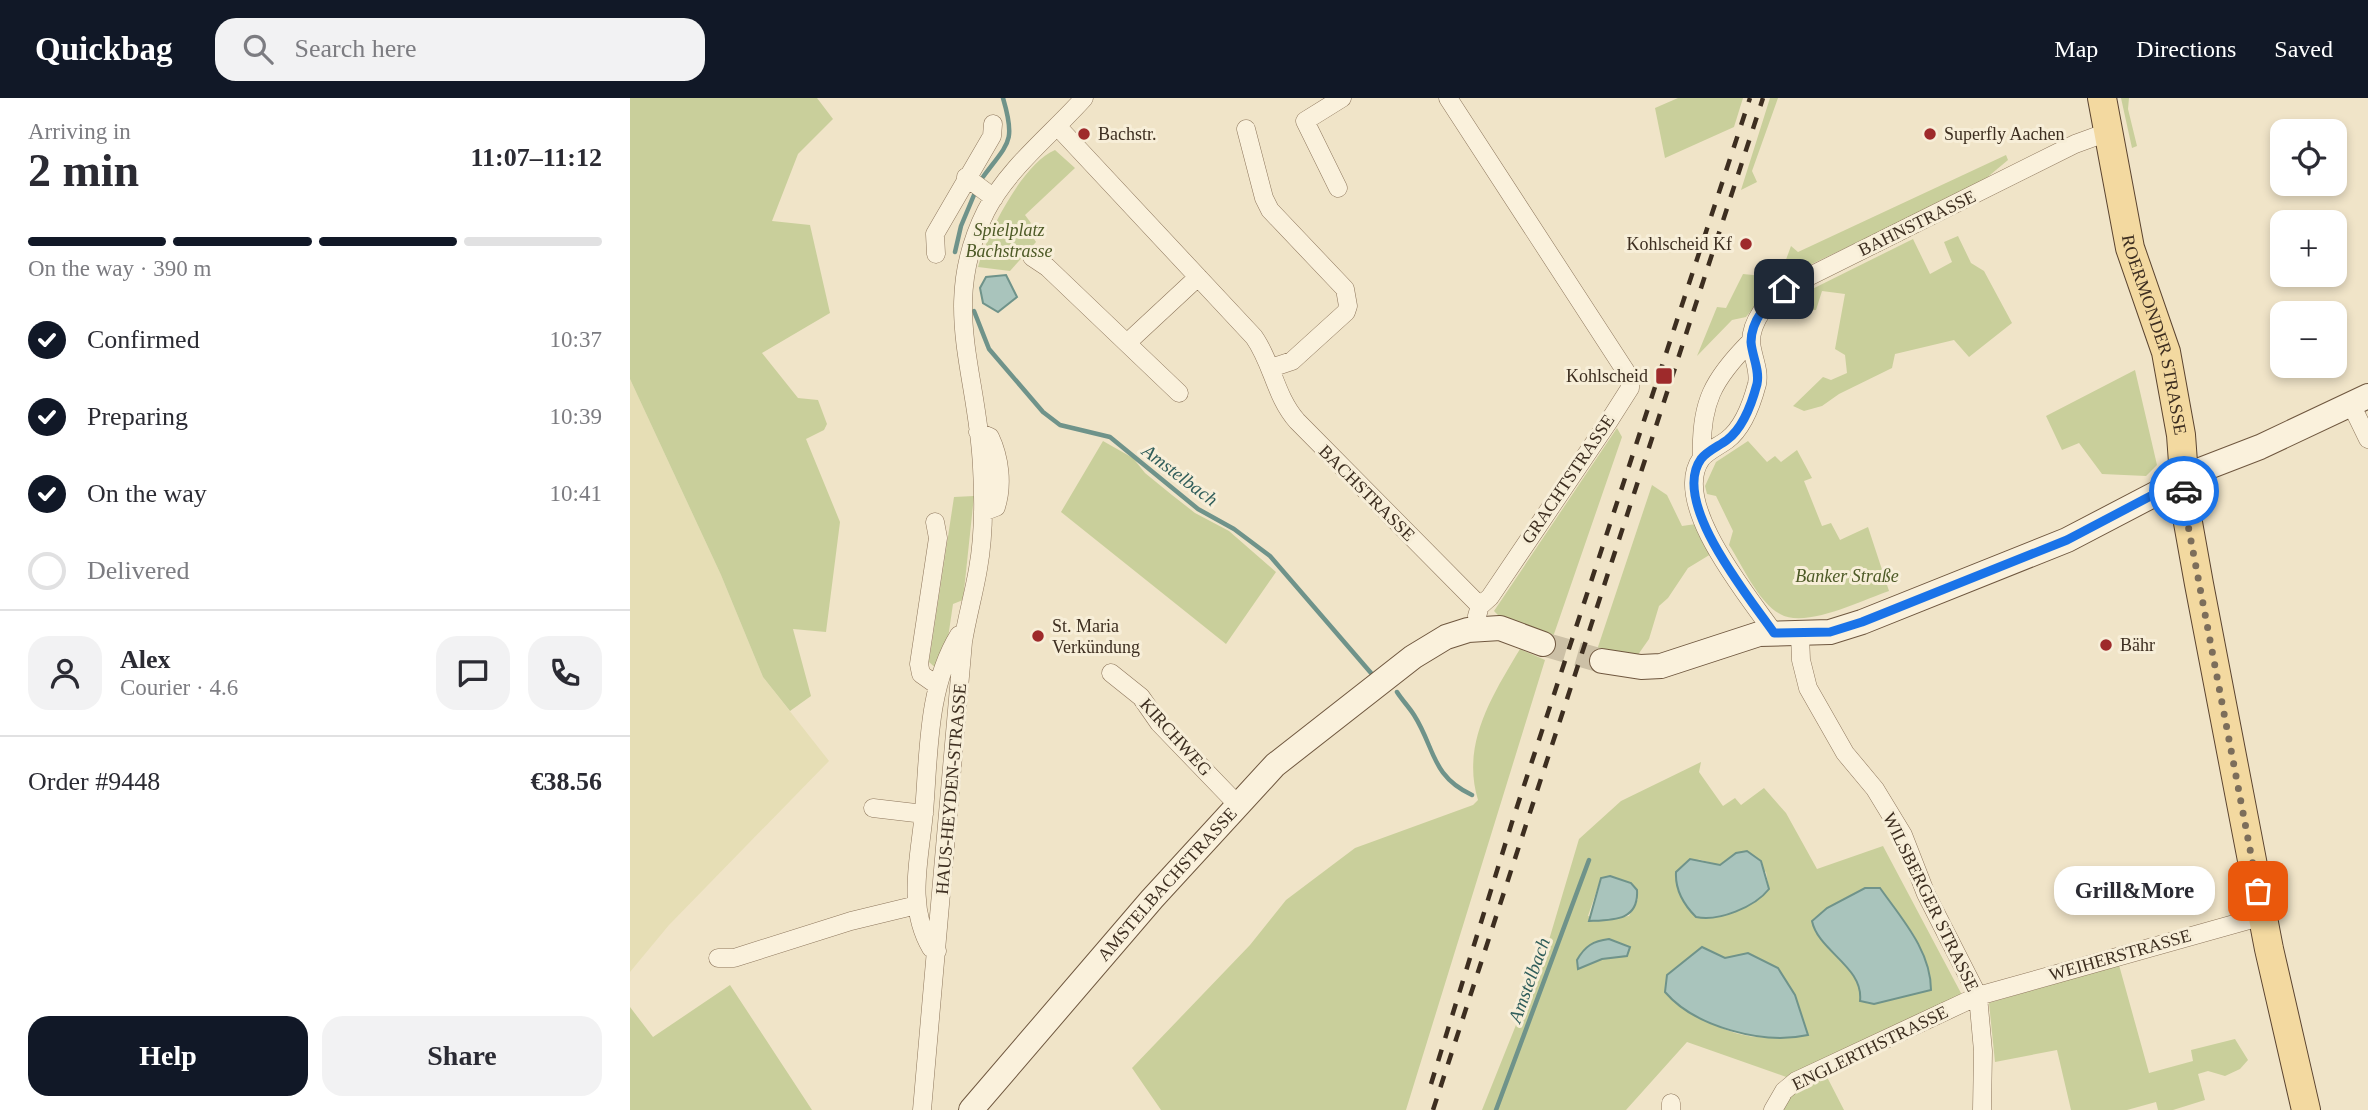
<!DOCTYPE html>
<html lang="en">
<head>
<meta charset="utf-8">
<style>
  body { margin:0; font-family:"Times New Roman",serif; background:#f2f2f3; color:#2b2b33; height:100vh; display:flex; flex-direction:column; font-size:26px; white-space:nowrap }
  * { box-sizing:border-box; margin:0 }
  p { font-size:23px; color:#7c7c81 }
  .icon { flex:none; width:38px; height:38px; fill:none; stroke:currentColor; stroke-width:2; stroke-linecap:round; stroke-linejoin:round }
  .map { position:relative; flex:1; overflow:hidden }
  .panel { display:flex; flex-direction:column; background:#fff; width:630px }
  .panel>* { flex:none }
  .controls { position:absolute; left:1640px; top:21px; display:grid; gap:14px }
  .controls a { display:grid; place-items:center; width:77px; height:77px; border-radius:14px; background:#fff; box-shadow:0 4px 10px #0003; font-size:35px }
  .pin { position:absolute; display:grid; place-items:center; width:60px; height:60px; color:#fff; margin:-30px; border-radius:14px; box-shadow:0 4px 10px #0006 }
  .courier { position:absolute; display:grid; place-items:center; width:70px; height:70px; margin:-35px; border:5px solid #1a73e8; border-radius:50%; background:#fff; color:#222; box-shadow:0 2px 9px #0007 }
  .bubble { position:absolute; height:49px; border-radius:21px; background:#fff; box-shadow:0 4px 10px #0003; font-size:23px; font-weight:600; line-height:49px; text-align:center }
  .overview em { font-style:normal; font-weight:600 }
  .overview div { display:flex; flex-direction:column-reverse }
  .overview { display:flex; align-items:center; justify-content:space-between; height:119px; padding:0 28px }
  h1 { font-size:46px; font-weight:600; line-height:52px }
  .bar { display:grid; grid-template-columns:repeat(4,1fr); gap:10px 7px; align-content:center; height:84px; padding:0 28px }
  .bar i { height:9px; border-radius:5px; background:#e1e1e2 }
  .bar .on { background:#111827 }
  .bar p { grid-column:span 4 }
  .line { display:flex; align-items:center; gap:18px; padding:0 28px; border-top:2px solid #e1e1e2 }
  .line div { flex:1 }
  .round { display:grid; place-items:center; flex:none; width:74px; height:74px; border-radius:21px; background:#f2f2f3 }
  ol { padding:0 28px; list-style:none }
  li { display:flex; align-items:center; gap:21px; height:77px }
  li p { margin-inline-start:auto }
  li .icon { padding:7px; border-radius:50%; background:#111827; color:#fff; stroke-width:4 }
  li:last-child { color:#7c7c81 }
  li i { width:38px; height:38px; border:4px solid #e1e1e2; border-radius:50% }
  .cta { display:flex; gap:14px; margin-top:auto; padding:14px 28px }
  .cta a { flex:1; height:80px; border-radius:21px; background:#111827; color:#fff; font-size:28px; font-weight:600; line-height:80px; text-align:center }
  .cta a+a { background:#f2f2f3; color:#2b2b33 }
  header { display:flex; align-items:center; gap:42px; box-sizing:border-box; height:98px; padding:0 35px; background:#111827; color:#fff }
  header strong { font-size:33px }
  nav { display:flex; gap:38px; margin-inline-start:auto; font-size:24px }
  .search { width:490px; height:63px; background:#f2f2f3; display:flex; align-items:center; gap:18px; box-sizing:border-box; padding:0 24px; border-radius:21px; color:#7c7c81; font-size:26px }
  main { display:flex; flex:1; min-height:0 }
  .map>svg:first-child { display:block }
  .farmland { fill:#e6deb5 }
  .green { fill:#c9cf9b; fill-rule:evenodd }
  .water { fill:#a9c4bc; stroke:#6f938a; stroke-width:2 }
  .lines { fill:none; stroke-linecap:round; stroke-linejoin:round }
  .stream { stroke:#6f938a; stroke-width:4.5 }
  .secondary-tunnel { stroke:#ccc0a6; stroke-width:24; stroke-dasharray:24 12; stroke-linecap:butt }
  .street-casing { stroke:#8d765c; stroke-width:19 }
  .secondary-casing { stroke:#6f573f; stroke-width:26 }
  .primary-casing { stroke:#5b4430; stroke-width:30 }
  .street { stroke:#faf1dc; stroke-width:18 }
  .secondary { stroke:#faf1dc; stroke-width:24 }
  .primary { stroke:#f3d9a0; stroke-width:28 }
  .rail { stroke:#3d2e20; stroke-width:4.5; stroke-dasharray:12 12; stroke-linecap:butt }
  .done { stroke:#7c6e5b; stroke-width:7; stroke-dasharray:0 12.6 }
  .route { stroke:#1a73e8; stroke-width:9 }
  .poi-dot { fill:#9e2a2b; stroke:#f7eed8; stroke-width:2.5 }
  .labels { text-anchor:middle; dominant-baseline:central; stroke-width:6; stroke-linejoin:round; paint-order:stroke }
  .poi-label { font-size:18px; fill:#3d2e20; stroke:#f7eed8; text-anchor:start }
  .street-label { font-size:18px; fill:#3d2e20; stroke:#f7eed8 }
  .park-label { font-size:18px; font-style:italic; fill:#4d5a26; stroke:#f7eed8 }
  .water-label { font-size:19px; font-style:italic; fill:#2f5d5a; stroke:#f7eed8 }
</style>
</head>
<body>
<header>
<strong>Quickbag</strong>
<div class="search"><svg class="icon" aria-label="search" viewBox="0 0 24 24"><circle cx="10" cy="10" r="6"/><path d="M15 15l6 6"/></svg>Search here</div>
<nav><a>Map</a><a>Directions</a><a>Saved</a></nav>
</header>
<main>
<section class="panel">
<div class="overview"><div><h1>2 min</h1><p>Arriving in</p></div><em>11:07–11:12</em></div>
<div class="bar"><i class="on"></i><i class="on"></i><i class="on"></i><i></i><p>On the way · 390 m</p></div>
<ol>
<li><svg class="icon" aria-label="check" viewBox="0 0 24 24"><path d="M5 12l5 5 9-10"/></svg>Confirmed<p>10:37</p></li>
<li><svg class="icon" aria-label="check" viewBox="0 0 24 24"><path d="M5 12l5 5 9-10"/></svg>Preparing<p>10:39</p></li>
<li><svg class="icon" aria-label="check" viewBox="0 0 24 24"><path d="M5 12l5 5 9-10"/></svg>On the way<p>10:41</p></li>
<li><i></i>Delivered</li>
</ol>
<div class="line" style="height:126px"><a class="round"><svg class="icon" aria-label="person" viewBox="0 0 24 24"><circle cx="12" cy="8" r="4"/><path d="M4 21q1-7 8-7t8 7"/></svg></a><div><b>Alex</b><p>Courier · 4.6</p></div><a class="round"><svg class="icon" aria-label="chat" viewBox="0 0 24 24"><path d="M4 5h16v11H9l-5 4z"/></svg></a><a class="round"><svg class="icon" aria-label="phone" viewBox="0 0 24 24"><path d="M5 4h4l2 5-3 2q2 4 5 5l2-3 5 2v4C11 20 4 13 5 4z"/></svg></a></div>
<div class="line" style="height:91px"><div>Order #9448</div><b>€38.56</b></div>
<div class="cta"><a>Help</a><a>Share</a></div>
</section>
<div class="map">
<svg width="1738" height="1012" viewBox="0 0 1738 1012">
  <rect width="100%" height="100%" fill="#f0e4c8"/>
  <path class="farmland" d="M0,281l91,196 42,102 66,84 -160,164 -39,47z"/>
  <path class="green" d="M0,0h187l16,21 -35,35 -26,67 38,4 20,88 -68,40 36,45 20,2 9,24 -3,6 -18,9 34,83 -14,110 -33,-3 18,67 -21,15 -27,-34 -42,-102 -91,-196z
    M1048,0h65l-9,29 -69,31 -10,-50z
    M1140,0h8l-26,73 5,11 -16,8z
    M1491,0h8l-1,11 9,37 -5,2z
    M425,52l20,18 -50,47 6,8 -4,5 9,14 -26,29 -32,-4c9,-33 44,-103 77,-117z
    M1376,57l2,5 -30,25 -179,85 -19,6 11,-30 7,6z
    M1328,138l13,27 13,8 28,52 -43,34 -15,-17 -59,14 -3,14 -53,26 -17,12 -18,5 -11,-5 30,-29 8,3 16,-7 -2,-18 -10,-6 10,-55 -23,-3 -6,19 -21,1 -15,-6 133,-66 17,35 22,-12 -8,-20z
    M1113,176l20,2v20l-17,21 -14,3 -35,36 20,-49 9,1z
    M1505,272l22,95 -11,11 -44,-2 -23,-31 -17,7 -16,-34z
    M987,330l5,9 -69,200 -53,-20 -6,-6z
    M473,343l30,17 12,15 27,22 23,18 34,18 47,41 -50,72 -165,-132z
    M1118,343l19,21 8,-6 6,6 16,-12 15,28 -8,3 18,45 9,-3 9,17 28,-13 21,64c-27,9 -83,38 -109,23 -22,-12 -37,-48 -51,-69l4,-14 -17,-35 -9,-2 -2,-8 11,-24z
    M1022,387l15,10 15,31 14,-2 15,30 -23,14 -20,30 -9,8 -10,33 -14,20 -39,-6z
    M344,398l-11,104 -10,4 -5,34 -10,32 -9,-8 25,-165z
    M890,551l25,11 -139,450h-245l-29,-42 118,-123 36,-45 69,-52 118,-43 5,-5c-17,-56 14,-104 42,-151z
    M1071,664l-2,10 24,34 12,-8 6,7 23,-17 22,25 31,56 66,-23 79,149 -173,83 -102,-36 -61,68h-144l64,-160 33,-111 42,-38zM1106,755l30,19 3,17 -72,-30 23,6zM971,780l37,21 -9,17 -26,3 -15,-3zM1234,790h16l34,47 17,44 -71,21c3,-23 -23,-41 -36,-57l3,-35zM1072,849l23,11 53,10 17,27 13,40c-17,0 -34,3 -50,2 -29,-1 -74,-24 -93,-45z
    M1489,867l30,108 44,-12 -2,-11 44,-11 13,21 -8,9 -15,7 -17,-5 -10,3 7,26 -32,10h-15l-2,-8 -29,8h-56l-14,-60 -62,12 -6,-59z
    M100,887l82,125h-182v-103l23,30z
    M1196,977l18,35h-62l14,-21z"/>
  <path class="water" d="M376,177l11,22 -19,15 -15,-9 -3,-15 6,-11z
    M1117,753l14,10 8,28c-14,18 -51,33 -73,28 -12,-12 -21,-28 -20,-45l14,-13 30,6 16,-12z
    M980,778l21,7 6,7c2,31 -24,30 -48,31l12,-43z
    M1235,790h15c22,31 51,63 51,102l-57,14 -14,-3c4,-34 -42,-50 -48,-80l15,-13z
    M979,841l21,8 -3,9 -25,3 -24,10 -1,-9c8,-14 16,-19 32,-21z
    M1072,849l23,11 23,-5 30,15 17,27 13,40c-45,10 -113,-8 -143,-43l2,-17z"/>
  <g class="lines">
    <path class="stream" d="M353,79c26,-35 33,-35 20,-79
      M325,154l6,-26 13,-31
      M344,213l15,38 54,63 17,13 50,12 88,72 36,20 36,27 101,117
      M767,594c5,8 12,15 17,23 21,33 17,61 58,80
      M866,1012l93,-250"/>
    <path class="secondary-tunnel" d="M913,546l59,17"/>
    <g class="street-casing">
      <path id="street" d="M818,0l182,280v10l-21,33 -119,176 -10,9 -3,10
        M428,29l196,210c19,27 21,59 43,84l183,185
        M616,31l18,69 6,12 75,79 3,17 -2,6 -54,49 -21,7
        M336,79l28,21
        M708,90l-33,-67 37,-23
        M306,156l-1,-20 57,-98 1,-12
        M402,159l15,10 132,126
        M497,245l71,-66
        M1721,306l17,35
        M348,334l12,5c10,21 13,48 6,70l-13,5
        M1072,359c-2,-54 11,-78 49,-116
        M305,424l3,16 -19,126 2,10 17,12
        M1144,535c-25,-36 -104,-130 -73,-174 6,-8 18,-13 26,-19 16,-12 25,-37 30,-56 3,-14 -5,-28 -6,-42 0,-21 17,-42 33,-53l291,-145 33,-12
        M1170,537l1,25 7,28 37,65 30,36 28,46 23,59 52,102 5,55 -1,59
        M481,575l30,24 18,26 79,82
        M243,710l51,6
        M307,853l-6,-3c-25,-43 -11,-90 -7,-136 5,-59 3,-125 35,-177
        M88,860h16l117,-37 66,-16
        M292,1012l41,-468c4,-25 11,-49 15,-73 6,-33 6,-68 4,-102 -4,-95 -43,-162 4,-256 22,-43 66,-77 98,-113
        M1041,1012v-7
        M1143,1012l11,-19 12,-10 182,-85 285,-80"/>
    </g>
    <g class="secondary-casing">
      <g id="secondary">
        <path d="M972,563l39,6 20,-1 98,-32 71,-2 32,-10 205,-82 136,-71 57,-22 108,-51"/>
        <path id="s1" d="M341,1012l181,-211 123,-134 138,-108 33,-20 22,-7 32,-2 43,16"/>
      </g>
    </g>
    <g class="primary-casing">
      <g id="primary">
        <path id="s2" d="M1472,0l28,150 36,104 15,83 6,82 12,67 70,365 37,161"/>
      </g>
    </g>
    <use href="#street" class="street"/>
    <use href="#secondary" class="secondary"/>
    <use href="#primary" class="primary"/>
    <path class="rail" d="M801,986l82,-265 237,-721
      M803,1012l330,-1012"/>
  </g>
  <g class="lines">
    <path class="done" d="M1554,393l4,34 70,366"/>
    <path class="route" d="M1154,191c-16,11 -33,32 -33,53 1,14 9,28 6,42 -5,19 -14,44 -30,56 -8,6 -20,11 -26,19 -31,43 48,138 73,174l56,-1 32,-10 205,-82 116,-61 1,12"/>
  </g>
  <g class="poi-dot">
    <circle cx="454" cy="36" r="7"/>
    <circle cx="1300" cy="36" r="7"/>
    <circle cx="1116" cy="146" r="7"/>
    <rect x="1025" y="269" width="18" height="18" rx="3.5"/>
    <circle cx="408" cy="538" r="7"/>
    <circle cx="1476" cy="547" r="7"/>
  </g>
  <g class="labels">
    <g class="poi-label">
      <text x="468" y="36">Bachstr.</text>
      <text x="1314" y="36">Superfly Aachen</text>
      <text x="1102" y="146" text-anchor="end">Kohlscheid Kf</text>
      <text x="1018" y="278" text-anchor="end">Kohlscheid</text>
      <text x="422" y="528">St. Maria<tspan x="422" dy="21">Verkündung</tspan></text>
      <text x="1490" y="547">Bähr</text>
    </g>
    <g class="street-label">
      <text transform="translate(1287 125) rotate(-26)">BAHNSTRASSE</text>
      <text stroke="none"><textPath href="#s2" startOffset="243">ROERMONDER STRASSE</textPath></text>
      <text transform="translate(938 381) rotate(-56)">GRACHTSTRASSE</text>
      <text transform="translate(737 395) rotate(45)">BACHSTRASSE</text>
      <text transform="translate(546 639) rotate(48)">KIRCHWEG</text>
      <text transform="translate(321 691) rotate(-85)">HAUS-HEYDEN-STRASSE</text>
      <text stroke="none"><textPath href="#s1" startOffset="299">AMSTELBACHSTRASSE</textPath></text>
      <text transform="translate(1301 804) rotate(64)">WILSBERGER STRASSE</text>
      <text transform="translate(1490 857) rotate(-16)">WEIHERSTRASSE</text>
      <text transform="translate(1240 950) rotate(-26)">ENGLERTHSTRASSE</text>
    </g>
    <g class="park-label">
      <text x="379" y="132">Spielplatz<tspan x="379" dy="21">Bachstrasse</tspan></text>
      <text x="1217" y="478">Banker Straße</text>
    </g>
    <g class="water-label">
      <text transform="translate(550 377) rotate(37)">Amstelbach</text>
      <text transform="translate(899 882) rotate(-70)">Amstelbach</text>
    </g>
  </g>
</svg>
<div class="controls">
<a><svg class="icon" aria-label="locate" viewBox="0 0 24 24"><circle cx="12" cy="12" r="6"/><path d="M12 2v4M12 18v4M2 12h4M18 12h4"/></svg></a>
<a>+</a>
<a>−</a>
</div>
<div class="pin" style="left:1628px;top:793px;background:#ea580c"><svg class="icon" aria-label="bag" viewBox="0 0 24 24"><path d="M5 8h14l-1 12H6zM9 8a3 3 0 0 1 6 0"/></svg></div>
<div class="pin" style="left:1154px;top:191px;background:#1f2937"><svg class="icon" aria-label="home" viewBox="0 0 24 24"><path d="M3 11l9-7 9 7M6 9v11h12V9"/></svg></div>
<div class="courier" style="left:1554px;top:393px"><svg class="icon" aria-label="car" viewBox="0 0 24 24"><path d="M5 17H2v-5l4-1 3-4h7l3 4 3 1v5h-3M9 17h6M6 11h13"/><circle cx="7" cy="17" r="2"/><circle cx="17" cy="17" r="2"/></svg></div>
<div class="bubble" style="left:1424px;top:768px;width:161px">Grill&amp;More</div>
</div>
</main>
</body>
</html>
